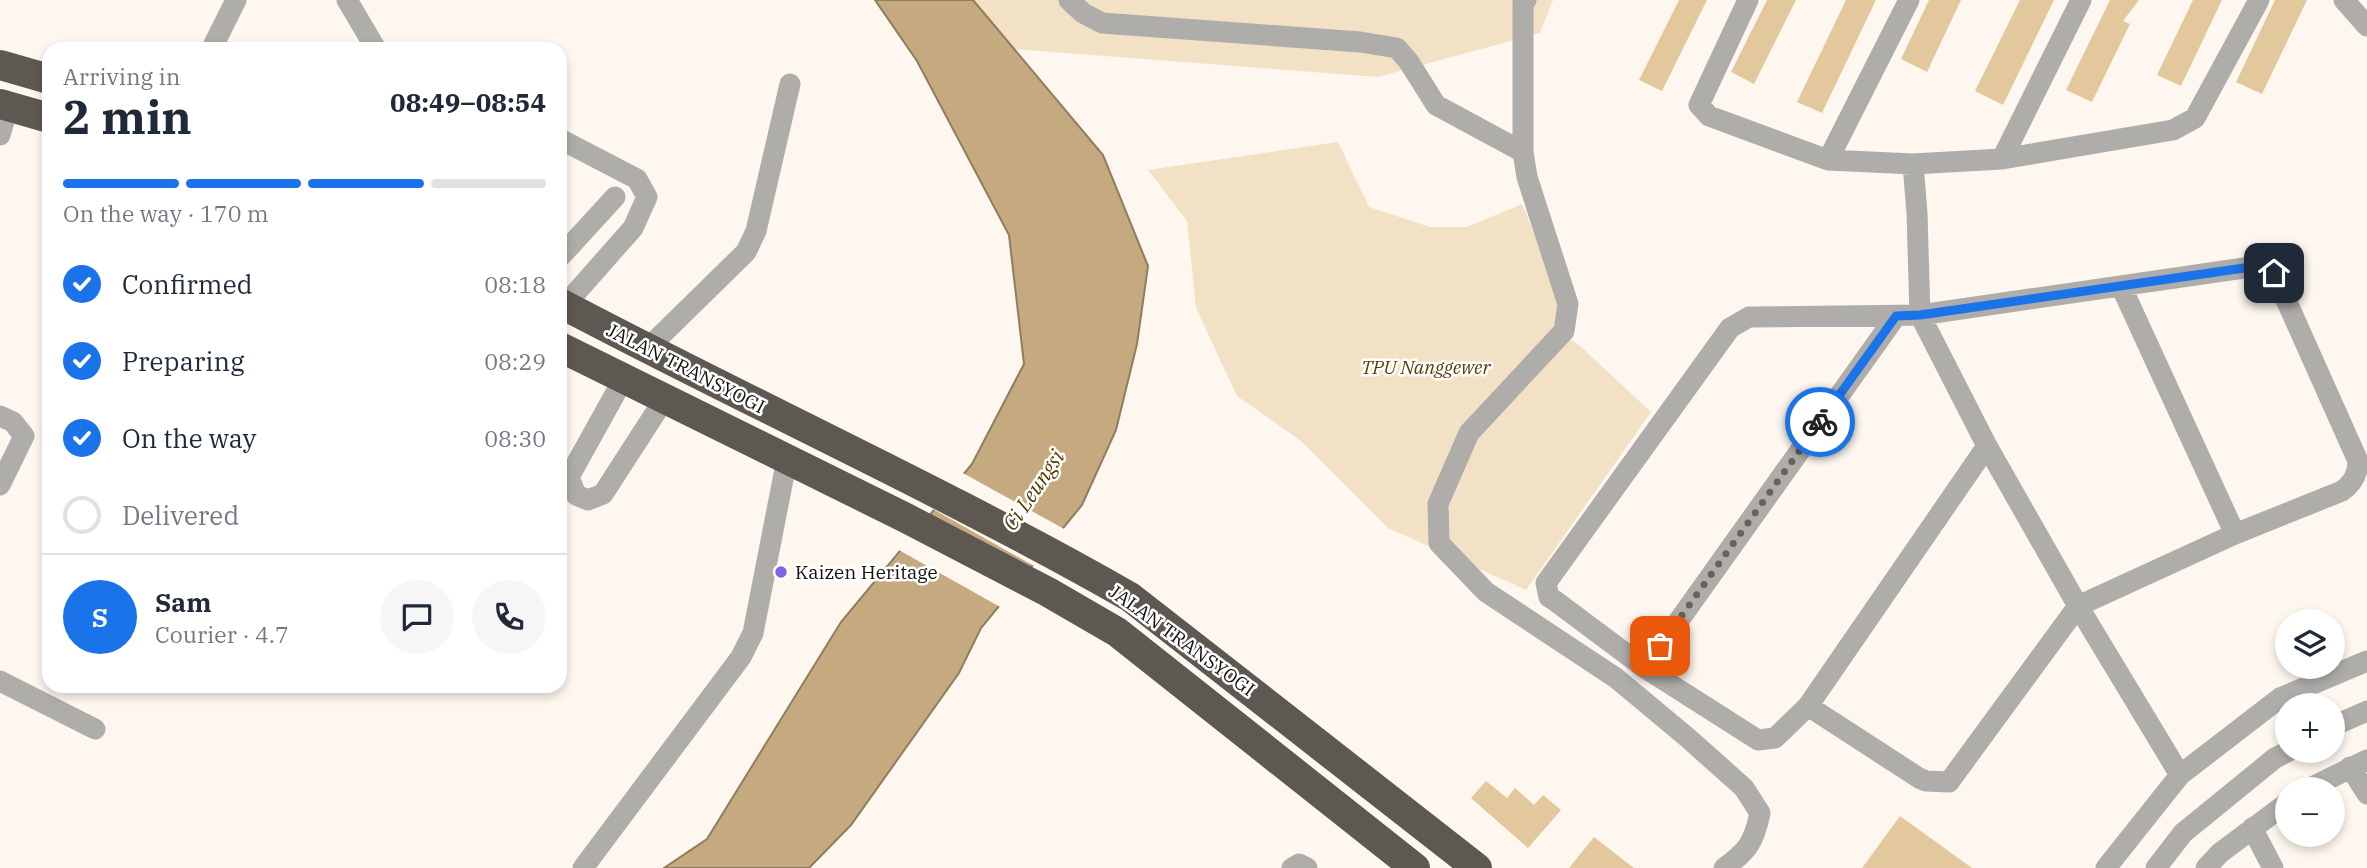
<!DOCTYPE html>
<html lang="en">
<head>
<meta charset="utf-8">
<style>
  body { margin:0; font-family:"IBM Plex Serif",serif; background:#f6f6f7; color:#1f2937; height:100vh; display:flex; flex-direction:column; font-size:26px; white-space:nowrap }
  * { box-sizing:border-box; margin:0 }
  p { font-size:23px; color:#747a83 }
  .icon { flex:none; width:38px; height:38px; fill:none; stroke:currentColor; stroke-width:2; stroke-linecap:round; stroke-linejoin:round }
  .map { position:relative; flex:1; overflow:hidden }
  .sheet { position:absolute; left:42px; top:42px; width:525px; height:651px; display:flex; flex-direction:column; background:#fff; border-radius:21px; box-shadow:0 4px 10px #0003 }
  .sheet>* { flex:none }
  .tools { position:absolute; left:2275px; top:609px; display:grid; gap:14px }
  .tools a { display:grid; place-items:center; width:70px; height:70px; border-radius:50%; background:#fff; box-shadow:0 4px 10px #0003; font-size:35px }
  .pin { position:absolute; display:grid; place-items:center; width:60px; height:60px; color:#fff; margin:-30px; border-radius:14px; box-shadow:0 4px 10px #0006 }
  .courier { position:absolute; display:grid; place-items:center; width:70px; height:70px; margin:-35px; border:5px solid #1a73e8; border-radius:50%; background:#fff; color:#222; box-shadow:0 2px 9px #0007 }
  .headline em { font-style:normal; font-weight:700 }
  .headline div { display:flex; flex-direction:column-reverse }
  .headline { display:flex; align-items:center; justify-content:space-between; height:119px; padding:0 21px }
  h1 { font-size:46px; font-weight:700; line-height:52px }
  .bar { display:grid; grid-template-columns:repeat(4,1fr); gap:10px 7px; align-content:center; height:84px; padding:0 21px }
  .bar i { height:9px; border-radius:5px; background:#e0e1e3 }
  .bar .on { background:#1a73e8 }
  .bar p { grid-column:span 4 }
  .line { display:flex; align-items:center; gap:18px; padding:0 21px; border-top:2px solid #e0e1e3 }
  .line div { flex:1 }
  .round { display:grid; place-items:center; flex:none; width:74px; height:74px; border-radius:37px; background:#f6f6f7 }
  ol { padding:0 21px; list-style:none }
  li { display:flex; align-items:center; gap:21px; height:77px }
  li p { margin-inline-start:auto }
  li .icon { padding:7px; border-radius:50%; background:#1a73e8; color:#fff; stroke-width:4 }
  li:last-child { color:#747a83 }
  li i { width:38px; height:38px; border:4px solid #e0e1e3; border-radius:50% }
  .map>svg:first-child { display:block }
  .green { fill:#f3e1c6 }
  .water { fill:#c5aa80; stroke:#907c5e; stroke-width:2 }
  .pier { fill:#fdf7ef }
  .building { fill:#e4c89d }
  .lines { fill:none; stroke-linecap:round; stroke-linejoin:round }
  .minor { stroke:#afadaa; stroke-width:21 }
  .highway { stroke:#5d5952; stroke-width:30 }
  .done { stroke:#66625d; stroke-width:7; stroke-dasharray:0 12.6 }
  .route { stroke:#1a73e8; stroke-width:9 }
  .poi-dot { fill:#7c65e0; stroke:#fff; stroke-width:2.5 }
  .labels { text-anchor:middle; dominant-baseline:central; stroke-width:5; stroke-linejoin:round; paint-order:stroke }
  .park-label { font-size:19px; font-style:italic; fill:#583d06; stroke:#fff }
  .street-label { font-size:19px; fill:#14120f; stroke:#fff }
  .poi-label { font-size:19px; fill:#14120f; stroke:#fff; text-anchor:start }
  .water-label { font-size:21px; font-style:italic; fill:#563a02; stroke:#fff }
</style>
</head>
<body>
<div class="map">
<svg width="2367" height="868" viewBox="0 0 2367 868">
  <rect width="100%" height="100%" fill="#fdf7ef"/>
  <path class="green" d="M973,0h580l-13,33 -162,44 -365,-28z
    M1338,142l31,65 61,20h37l55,-23 33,78 8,52 17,12 71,66 -125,178 -138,-62 -87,-87 -64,-45 -41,-88 -9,-87 -39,-51z"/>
  <path class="water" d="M875,0h98l130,155 45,111 -11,78 -21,86 -34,75 -101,123 -22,45 -108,152 -42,43h-145l43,-29 134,-217 131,-158 52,-100 -15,-129 -92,-174z"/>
  <path class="pier" d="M961,472l105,58 -30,37 -105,-59z
    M927,513l105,58 -30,37 -105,-59z"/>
  <path class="building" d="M1679,0h28l-45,91 -23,-11z
    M1767,0h29l-42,84 -23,-12z
    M1846,0h30l-54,113 -25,-11z
    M1929,0h32l-34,72 -26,-13z
    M2020,0h34l-51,105 -28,-14z
    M2110,0h29l-16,21 7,3 -38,78 -26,-12z
    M2193,0h29l-41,86 -24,-11z
    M2275,0h32l-45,94 -26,-12z
    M1486,781l21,17 8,-10 19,17 9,-10 18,15 -33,38 -57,-50z
    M1900,816l72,52h-110z
    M1594,837l40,31h-65z"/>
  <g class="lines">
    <path class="minor" d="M347,0l29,49
      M1069,0l14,13 19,10 258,19 37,6 12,14 27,43 87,47
      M1526,0l-3,2v150l4,25 41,127 -4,27 -95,102 -31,71 1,39 47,49 130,86 72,60 56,50 16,25c-6,29 -12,38 -36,55
      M1748,0l-49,105 10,11 119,44 85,4 89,-5 171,-29 22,-12 64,-118
      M2344,0l23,26
      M213,46l23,-46
      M0,135l8,-28
      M560,139l77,40 10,18 -14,31 -68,77
      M2002,159l79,-159
      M1828,160l81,-160
      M1913,164l4,49 3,102 67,131 91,160 102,169
      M560,257l55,-60
      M2121,286l114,248
      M647,349l99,-97 10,-21 34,-147
      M615,394l-46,83 7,18 12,5 15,-6 62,-96
      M0,416l13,6 11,14 -24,49
      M1645,668l251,-352
      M0,681l95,48
      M1808,706l111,72 7,3 23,1 129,-176 157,-72 107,-43c11,-8 16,-17 16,-30l-84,-188 -6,-6 -10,-1 -338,49 -171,2 -19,11 -184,255 3,14 5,3 91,68 113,72 17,-2 33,-32 179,-260
      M2333,726l34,-15
      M2350,767l17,27
      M2308,789l59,-29
      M2252,828l21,40
      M583,868l158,-211 12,-24 34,-174
      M1292,868l7,-4 8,4
      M2106,868l74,-93 100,-77 87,-37
      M2156,868l27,-35 92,-75 14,-7
      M2206,868l14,-15 67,-50"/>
    <path class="highway" d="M0,65l49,14
      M0,104l49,14
      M560,303c189,100 384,188 570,294l347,271
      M560,347l346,171 142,74 69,40 298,236"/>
  </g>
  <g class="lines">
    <path class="done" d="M1660,646l160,-224"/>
    <path class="route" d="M1820,422l76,-106 24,-1 338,-49 10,1 6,6"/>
  </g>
  <circle class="poi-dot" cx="781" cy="572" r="7"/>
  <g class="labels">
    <g class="park-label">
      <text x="1426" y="367">TPU Nanggewer</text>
    </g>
    <g class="street-label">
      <text transform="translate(686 368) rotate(27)">JALAN TRANSYOGI</text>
      <text transform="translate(1182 640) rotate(36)">JALAN TRANSYOGI</text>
    </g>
    <g class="poi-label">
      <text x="795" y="572">Kaizen Heritage</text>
    </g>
    <g class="water-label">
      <text transform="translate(1033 490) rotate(-56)">Ci Leungsi</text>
    </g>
  </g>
</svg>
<div class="tools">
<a><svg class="icon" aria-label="layers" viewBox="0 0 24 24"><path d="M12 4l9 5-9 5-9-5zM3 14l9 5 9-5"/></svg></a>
<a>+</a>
<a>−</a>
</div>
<div class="pin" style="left:1660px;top:646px;background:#ea580c"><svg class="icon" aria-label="bag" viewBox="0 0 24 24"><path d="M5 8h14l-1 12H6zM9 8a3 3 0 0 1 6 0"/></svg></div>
<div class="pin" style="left:2274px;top:273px;background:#1f2937"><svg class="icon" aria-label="home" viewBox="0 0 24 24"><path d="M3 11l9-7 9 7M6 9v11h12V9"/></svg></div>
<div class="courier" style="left:1820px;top:422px"><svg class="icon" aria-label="bike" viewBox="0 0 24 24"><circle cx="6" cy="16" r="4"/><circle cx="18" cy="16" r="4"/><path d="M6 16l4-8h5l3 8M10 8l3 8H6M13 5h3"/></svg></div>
<section class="sheet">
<div class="headline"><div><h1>2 min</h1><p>Arriving in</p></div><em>08:49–08:54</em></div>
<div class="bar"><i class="on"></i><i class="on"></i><i class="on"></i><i></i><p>On the way · 170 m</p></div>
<ol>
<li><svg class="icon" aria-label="check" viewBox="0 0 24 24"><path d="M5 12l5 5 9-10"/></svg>Confirmed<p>08:18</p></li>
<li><svg class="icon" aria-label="check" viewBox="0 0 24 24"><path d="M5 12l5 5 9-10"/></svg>Preparing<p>08:29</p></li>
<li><svg class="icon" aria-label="check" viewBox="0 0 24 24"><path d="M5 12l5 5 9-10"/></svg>On the way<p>08:30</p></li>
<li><i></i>Delivered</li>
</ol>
<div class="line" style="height:126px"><b class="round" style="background:#1a73e8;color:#fff">S</b><div><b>Sam</b><p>Courier · 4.7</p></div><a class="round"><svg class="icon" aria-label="chat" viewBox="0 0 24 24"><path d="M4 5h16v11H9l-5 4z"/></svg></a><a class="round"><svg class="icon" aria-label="phone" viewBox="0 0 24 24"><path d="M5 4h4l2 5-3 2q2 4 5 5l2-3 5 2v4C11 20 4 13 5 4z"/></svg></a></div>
</section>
</div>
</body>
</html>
